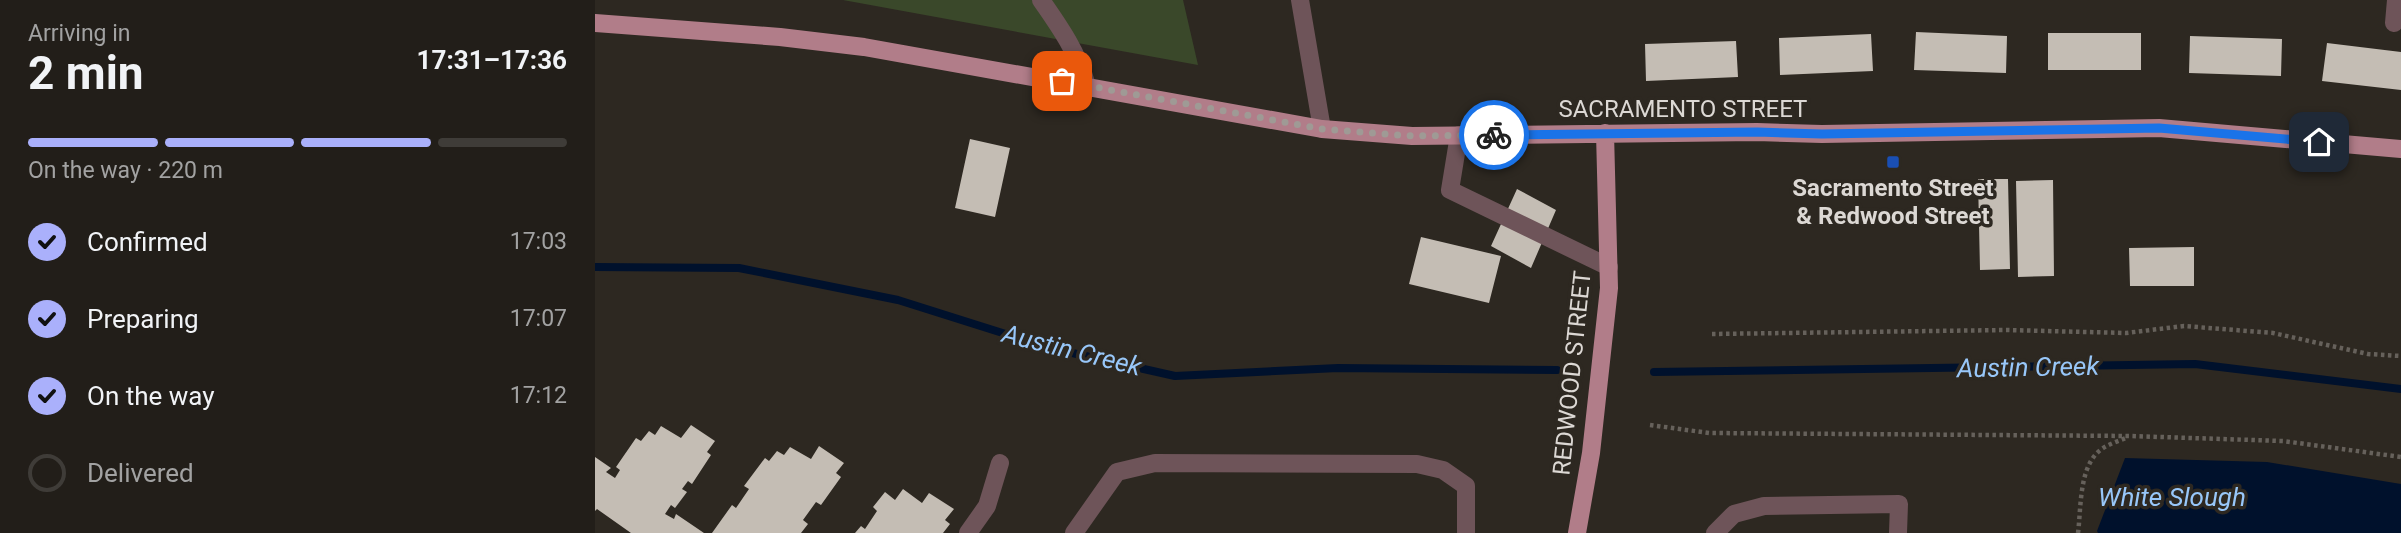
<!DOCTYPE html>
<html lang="en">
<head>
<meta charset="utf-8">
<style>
  body { margin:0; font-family:Roboto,sans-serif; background:#2e2b26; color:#f1f3f6; height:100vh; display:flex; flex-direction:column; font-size:26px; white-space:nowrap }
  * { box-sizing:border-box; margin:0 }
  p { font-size:23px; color:#a2a2a2 }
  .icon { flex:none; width:38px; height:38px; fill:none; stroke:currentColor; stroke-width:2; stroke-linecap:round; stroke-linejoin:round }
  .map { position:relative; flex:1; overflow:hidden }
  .panel { display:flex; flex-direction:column; background:#221e19; width:595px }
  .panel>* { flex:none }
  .pin { position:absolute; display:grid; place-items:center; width:60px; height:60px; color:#fff; margin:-30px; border-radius:14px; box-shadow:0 4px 10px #0006 }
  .courier { position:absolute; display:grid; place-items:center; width:70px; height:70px; margin:-35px; border:5px solid #1a73e8; border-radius:50%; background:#fff; color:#222; box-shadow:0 2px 9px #0007 }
  .summary em { font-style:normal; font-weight:700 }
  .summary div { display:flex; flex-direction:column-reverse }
  .summary { display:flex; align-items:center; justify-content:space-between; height:119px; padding:0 28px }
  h1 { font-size:46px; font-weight:700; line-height:52px }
  .bar { display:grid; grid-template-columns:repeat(4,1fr); gap:10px 7px; align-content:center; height:84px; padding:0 28px }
  .bar i { height:9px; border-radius:5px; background:#3f3c38 }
  .bar .selected { background:#aab0fb }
  .bar p { grid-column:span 4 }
  ol { padding:0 28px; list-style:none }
  li { display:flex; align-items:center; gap:21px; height:77px }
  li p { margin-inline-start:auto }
  li .icon { padding:7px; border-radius:50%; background:#aab0fb; color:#111; stroke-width:4 }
  li:last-child { color:#a2a2a2 }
  li i { width:38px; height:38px; border:4px solid #3f3c38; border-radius:50% }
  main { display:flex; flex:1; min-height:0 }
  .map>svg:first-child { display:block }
  .green { fill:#3a482a }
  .water { fill:#00112c }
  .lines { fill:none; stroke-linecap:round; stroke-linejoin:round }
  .stream { stroke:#00112c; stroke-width:8 }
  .building { fill:#c4bdb4 }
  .path { stroke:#66615b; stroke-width:4.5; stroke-dasharray:3.5 3.5; stroke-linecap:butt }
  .minor { stroke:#6e5459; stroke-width:18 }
  .major { stroke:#b17d89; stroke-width:18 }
  .done { stroke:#9f9a95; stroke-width:7; stroke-dasharray:0 12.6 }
  .route { stroke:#1a73e8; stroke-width:9 }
  .transit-dot { fill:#1a4fb4; stroke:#2d2821; stroke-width:2.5 }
  .labels { text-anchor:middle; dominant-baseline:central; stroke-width:7; stroke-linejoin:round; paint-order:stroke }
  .street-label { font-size:24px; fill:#dcd8d4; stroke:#2d2821 }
  .poi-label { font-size:24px; font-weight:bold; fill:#dcd8d4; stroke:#2d2821 }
  .water-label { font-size:26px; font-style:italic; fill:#98c7f9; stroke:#2d2821 }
</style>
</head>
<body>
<main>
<section class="panel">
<div class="summary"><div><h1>2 min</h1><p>Arriving in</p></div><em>17:31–17:36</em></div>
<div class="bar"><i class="selected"></i><i class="selected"></i><i class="selected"></i><i></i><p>On the way · 220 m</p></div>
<ol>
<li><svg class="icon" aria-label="check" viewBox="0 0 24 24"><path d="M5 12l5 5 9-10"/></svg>Confirmed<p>17:03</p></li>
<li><svg class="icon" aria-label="check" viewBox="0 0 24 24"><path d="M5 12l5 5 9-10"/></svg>Preparing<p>17:07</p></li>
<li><svg class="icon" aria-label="check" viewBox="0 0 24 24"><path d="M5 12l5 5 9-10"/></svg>On the way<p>17:12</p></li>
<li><i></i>Delivered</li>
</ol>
</section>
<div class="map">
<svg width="1806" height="533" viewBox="0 0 1806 533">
  <rect width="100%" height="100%" fill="#2d2821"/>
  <path class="green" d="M248,0h340l15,65z"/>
  <path class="water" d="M1530,458l142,4 134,22v49h-303l-1,-2z"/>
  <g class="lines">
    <path class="stream" d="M0,267l144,1 159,32 152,48 125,28 163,-8 219,2
      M1059,372l541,-8 206,25"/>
  </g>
  <path class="building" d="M1321,32l91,4 -1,37 -92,-3z
    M1453,33h93v37h-93z
    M1276,34l2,37 -93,4 -1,-37z
    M1595,36l92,3 -1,37 -92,-3z
    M1141,41l2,36 -92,4 -1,-37z
    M1732,43l74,9v38l-79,-9z
    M375,139l40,9 -15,69 -40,-9z
    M1383,179h30l2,90 -30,1z
    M1458,180l1,96 -36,1 -2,-96z
    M922,189l39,21 -25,58 -40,-22z
    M826,237l80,19 -12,47 -80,-19z
    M1599,247v39h-64l-1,-38z
    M96,425l24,16 -8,11 4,3 -19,29 -4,-3 -6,8 5,3 -12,16 -4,-3 -6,9 9,5 2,-5 28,19h-73l-34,-24 -2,2v-54l16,11 -5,4 9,6 5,-8 -4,-3 20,-29 5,3 8,-10 6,4 6,-9 20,12z
    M224,446l25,17 -8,10 5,4 -20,28 -5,-3 -13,18 5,4 -7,9h-89l20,-28 4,3 13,-19 -5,-3 21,-28 4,3 8,-10 7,4 6,-8 21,12z
    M308,489l19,14 7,-10 25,16 -9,11 5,4 -7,9h-88l6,-7 4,3 12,-18 -4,-4 12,-15 10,8z"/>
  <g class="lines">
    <path class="path" d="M1117,334l294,-4 120,3 58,-7 89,7 95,21 33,2
      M1055,425l59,8 421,3 153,5 118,16
      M1483,533c3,-23 1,-62 19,-80 8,-8 19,-11 29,-15"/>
    <path class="minor" d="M446,0c19,27 37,53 46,86
      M705,0l22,129
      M1799,23l2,-23
      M864,135l-9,55 159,77
      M373,533l19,-27 13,-43
      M479,533l43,-61 38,-9 262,1 26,6 23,16v47
      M1120,533l19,-19 30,-8 135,-2 -1,29"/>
    <path class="major" d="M0,23l185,14 84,10 458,82 90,7 345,-4 65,2 337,-6 242,21
      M982,533l14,-80 18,-165 -4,-155"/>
  </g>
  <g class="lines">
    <path class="done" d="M467,81l260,48 90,7 82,-1"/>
    <path class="route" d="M899,135l263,-3 65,2 337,-6 160,14"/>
  </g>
  <rect class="transit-dot" x="1291" y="155" width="14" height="14" rx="3.5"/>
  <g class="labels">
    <g class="street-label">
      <text x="1088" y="109">SACRAMENTO STREET</text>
      <text transform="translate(977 373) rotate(-84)">REDWOOD STREET</text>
    </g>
    <g class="poi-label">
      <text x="1298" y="188">Sacramento Street<tspan x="1298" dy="28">&amp; Redwood Street</tspan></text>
    </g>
    <g class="water-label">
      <text transform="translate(477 350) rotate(14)">Austin Creek</text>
      <text transform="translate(1433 367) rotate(-1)">Austin Creek</text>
      <text x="1577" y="497">White Slough</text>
    </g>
  </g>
</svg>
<div class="pin" style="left:467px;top:81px;background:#ea580c"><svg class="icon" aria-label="bag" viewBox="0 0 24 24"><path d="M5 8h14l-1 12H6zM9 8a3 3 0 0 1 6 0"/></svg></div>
<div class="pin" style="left:1724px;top:142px;background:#1f2937"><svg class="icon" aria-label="home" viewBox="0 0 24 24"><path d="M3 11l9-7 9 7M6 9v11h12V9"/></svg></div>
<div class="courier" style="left:899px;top:135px"><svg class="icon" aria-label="bike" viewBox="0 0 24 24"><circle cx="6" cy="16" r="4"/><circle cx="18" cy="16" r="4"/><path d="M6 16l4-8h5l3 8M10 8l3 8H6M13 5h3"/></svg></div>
</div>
</main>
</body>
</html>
